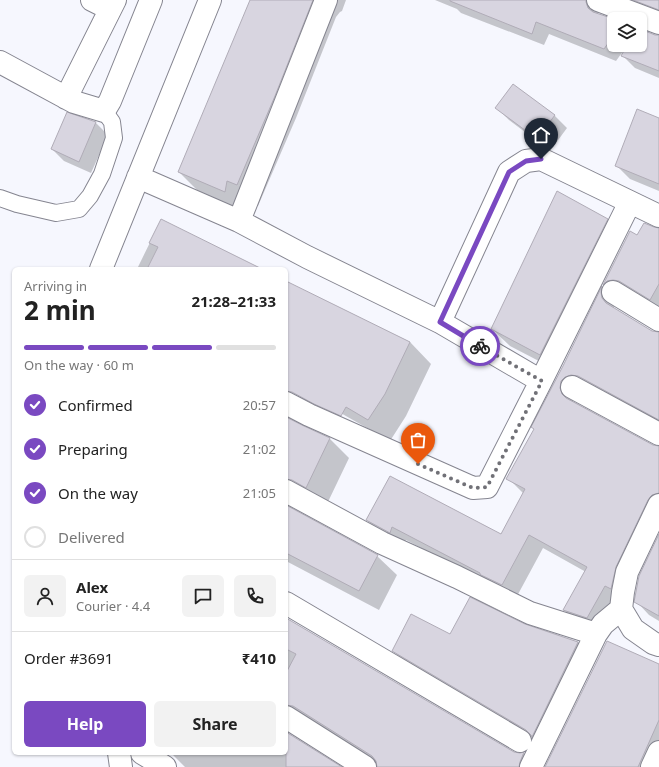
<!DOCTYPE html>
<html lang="en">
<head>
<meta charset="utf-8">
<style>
  body { margin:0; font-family:"Noto Sans",sans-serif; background:#f2f2f2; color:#222; height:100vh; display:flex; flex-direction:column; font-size:15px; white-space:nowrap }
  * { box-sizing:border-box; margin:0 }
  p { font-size:13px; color:#767676 }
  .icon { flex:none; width:22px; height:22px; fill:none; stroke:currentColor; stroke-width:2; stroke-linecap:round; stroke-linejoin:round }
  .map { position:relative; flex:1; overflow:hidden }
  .drawer { position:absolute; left:12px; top:267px; width:276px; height:488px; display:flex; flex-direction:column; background:#fff; border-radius:6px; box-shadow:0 1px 3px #0004 }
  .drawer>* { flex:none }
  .fabs { position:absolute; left:607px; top:12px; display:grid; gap:8px }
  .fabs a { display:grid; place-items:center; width:40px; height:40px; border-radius:6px; background:#fff; box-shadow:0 1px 3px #0004; font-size:20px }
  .pin { position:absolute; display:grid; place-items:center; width:34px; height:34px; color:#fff; margin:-41px -17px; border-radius:50% 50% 50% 0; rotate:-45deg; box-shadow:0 0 4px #0007 }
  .pin .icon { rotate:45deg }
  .courier { position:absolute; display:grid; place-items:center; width:40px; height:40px; margin:-20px; border:3px solid #7a49c1; border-radius:50%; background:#fff; color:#222; box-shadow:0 1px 5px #0007 }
  .headline em { font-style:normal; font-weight:700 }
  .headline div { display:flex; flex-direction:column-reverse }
  .headline { display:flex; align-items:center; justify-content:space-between; height:68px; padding:0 12px }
  h1 { font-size:26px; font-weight:700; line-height:30px }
  .bar { display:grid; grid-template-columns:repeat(4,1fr); gap:6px 4px; align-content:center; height:48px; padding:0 12px }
  .bar i { height:5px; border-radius:3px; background:#e0e0e0 }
  .bar .on { background:#7a49c1 }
  .bar p { grid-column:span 4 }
  .line { display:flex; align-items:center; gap:10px; padding:0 12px; border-top:1px solid #e0e0e0 }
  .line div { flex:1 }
  .round { display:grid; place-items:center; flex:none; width:42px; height:42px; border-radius:6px; background:#f2f2f2 }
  ol { padding:0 12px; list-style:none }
  li { display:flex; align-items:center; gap:12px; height:44px }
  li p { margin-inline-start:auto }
  li .icon { padding:4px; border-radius:50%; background:#7a49c1; color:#fff; stroke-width:4 }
  li:last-child { color:#767676 }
  li i { width:22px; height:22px; border:2px solid #e0e0e0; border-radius:50% }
  .action { display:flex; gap:8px; margin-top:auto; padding:8px 12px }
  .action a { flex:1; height:46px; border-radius:6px; background:#7a49c1; color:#fff; font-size:16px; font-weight:700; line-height:46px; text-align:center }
  .action a+a { background:#f2f2f2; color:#222 }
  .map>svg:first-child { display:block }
  .shadow { fill:#0003 }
  .building { fill:#d8d5e0; stroke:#b0acb7 }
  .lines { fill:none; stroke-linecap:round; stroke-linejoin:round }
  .service-casing { stroke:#858590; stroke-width:18 }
  .minor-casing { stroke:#858590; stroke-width:24 }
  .service { stroke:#fff; stroke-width:16 }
  .minor { stroke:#fff; stroke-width:22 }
  .done { stroke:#717177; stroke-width:4; stroke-dasharray:0 7.2 }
  .route { stroke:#7a49c1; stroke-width:5 }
</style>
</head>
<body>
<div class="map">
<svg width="659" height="767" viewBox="0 0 659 767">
  <rect width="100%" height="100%" fill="#f6f7fe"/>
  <path class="shadow" d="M251,0h95l-4,11 -2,1 -4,5 -40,101 -38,88 -9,-4 -3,10 -45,-18 -22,-22z
    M435,0h173l-10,8v6l16,6v25h26v-15l15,6h4v42l-24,-10 -12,-12 1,-6 -8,11 -67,-27 -5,11 -83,-32 -4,-4z
    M613,0h46v17z
    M513,85l42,31 12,12 -17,23 -41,-31 -12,-12z
    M659,119v72l-29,-12 -14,-14z
    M95,122l13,13 -17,38 -27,-12 -12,-12z
    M607,219l18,18 -67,134 -48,-25 -18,-17z
    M161,220l99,49h-123z
    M659,229v81l-42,-12 -13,-13 26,-53 7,4z
    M286,282l124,60 21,22 -25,52 -16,25 -104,-59z
    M602,288l13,13 -1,5v3l38,23 7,1v92l-84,-30 -2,7 80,44 6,1v71l-58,113 -23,-7 -14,-14 22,-38 -43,-24 -27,50 -110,-58 -3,6 -22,-12 -14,-14 134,15 22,-42 -15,-15 27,-49 29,-62z
    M286,418l17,9 27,12 19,19 -23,48 -32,-1 -1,5 84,46 20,19 -18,35 -93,-49z
    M659,536v85l-10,-6 -13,-14z
    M286,618l2,2 225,133 6,1h5l13,13h-159v-2l-68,-43 -19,4 -2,6v3l51,32h-155l-12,-12v-1l-2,-1h115z
    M524,625l54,17 15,15 -55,85 -130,-77 -15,-14 58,-15z
    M659,666v101h-113z"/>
  <path class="building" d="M250,0h63l-38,96 -38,89 -10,-4 -2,11 -47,-20z
    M450,0h136v2l2,6 5,4 21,7v16l-10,14 -68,-27 -4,12 -82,-33z
    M633,0h26v10z
    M640,29l15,6h4v36l-38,-15 6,-11h13z
    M513,84l42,31 -18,24 -42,-31z
    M637,109l22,9v66l-44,-18z
    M67,112l29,10 -17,40 -28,-13z
    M557,191l51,28 -68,136 -49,-26z
    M161,219l101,50h-115l11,-22 -9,-4z
    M644,223l10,4 5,1v56l-9,16 -31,-19 -6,-1 -6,1 -4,4 27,-54 7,4z
    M286,281l124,61 -25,52 -17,26 -22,-13 -5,9 -27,-12 -22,-12 -6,-1z
    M602,286l-1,6 1,6 4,5 46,28 7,1v88l-81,-44 -7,-1 -6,2 -4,4 -1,7 2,6 4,4 87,47 6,1v47l-7,2 -4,5 -32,67 -5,22 -6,-3 -18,32 -24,-8 24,-43 -58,-32 -27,50 -21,-10 -1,-1v-1l-88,-46 -2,6 -24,-13 24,-44 111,58 24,-45 -19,-10 28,-50 -3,-2 32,-61z
    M286,417l18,9 26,12 -24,50 -14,-8 -6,-1z
    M286,505l92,50 -19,36 -73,-38z
    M659,534v82l-25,-14 5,-26z
    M470,597l55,27 53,18 -46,95 -1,-2 -5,-5 -134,-79 19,-37 39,20z
    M286,618l228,134 6,1 4,-1 -4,10 -1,5h-142l-1,-6 -4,-5 -79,-50 -7,-1v-32l10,-19 -10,-5z
    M607,641l52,23v56l-21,47h-93z
    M286,732l56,35h-56z"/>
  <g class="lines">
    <g class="service-casing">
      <path id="service" d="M0,198l17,6 39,9 23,-4 11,-13 12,-22 12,-36 -2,-16 -8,-11"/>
    </g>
    <g class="minor-casing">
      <path id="minor" d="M92,0l18,9
        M326,0l-87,221 68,36 133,65 69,-150 17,-11 15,-2 118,57
        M598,0l61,23
        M0,62l74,40 30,9 6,-10 41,-101
        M66,98l49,-98
        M138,177l101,44
        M101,269l109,-269
        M613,292l46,28
        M440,322l101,59
        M572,387l87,47
        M286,403l23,12 164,73 14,-1 54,-106 89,-179
        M286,491l96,52 75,34 73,36 66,21 7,-10 18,-15
        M659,505l-32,67 -4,20 -2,17 12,20 20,14 6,2
        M286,603l234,138
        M286,717l79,50
        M119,753l2,14
        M142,753l23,14
        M531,767l65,-133
        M652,767l7,-15"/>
    </g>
    <use href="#service" class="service"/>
    <use href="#minor" class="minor"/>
  </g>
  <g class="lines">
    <path class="done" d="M418,464l55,24 14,-1 55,-106 -62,-35"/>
    <path class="route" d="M480,346l-40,-24 69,-150 17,-11 15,-2"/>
  </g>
</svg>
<div class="fabs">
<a><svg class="icon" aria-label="layers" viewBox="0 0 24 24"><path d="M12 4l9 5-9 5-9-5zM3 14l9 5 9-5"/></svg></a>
</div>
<div class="pin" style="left:418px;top:464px;background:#ea580c"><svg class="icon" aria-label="bag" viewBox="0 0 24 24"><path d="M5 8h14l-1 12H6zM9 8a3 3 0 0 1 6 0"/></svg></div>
<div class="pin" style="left:541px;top:159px;background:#1f2937"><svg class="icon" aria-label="home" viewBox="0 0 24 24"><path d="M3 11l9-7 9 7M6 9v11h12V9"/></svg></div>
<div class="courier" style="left:480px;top:346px"><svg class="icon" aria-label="bike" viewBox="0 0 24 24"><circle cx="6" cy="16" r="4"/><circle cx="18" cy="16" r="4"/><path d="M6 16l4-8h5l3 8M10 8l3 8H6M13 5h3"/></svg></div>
<section class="drawer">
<div class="headline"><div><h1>2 min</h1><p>Arriving in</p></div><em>21:28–21:33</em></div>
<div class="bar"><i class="on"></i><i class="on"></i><i class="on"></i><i></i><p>On the way · 60 m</p></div>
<ol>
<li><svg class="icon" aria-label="check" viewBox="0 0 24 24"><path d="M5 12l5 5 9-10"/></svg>Confirmed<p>20:57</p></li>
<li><svg class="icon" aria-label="check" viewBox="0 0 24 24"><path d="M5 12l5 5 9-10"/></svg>Preparing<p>21:02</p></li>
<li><svg class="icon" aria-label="check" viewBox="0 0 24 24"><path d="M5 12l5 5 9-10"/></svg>On the way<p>21:05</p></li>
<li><i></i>Delivered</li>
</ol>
<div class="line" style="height:72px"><a class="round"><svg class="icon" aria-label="person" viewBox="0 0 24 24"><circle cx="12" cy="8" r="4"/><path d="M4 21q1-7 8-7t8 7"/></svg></a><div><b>Alex</b><p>Courier · 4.4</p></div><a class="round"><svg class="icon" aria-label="chat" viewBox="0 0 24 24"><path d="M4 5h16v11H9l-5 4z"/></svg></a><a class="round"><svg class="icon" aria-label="phone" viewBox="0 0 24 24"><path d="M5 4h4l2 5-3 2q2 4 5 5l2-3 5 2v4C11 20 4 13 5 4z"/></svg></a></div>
<div class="line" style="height:52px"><div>Order #3691</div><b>₹410</b></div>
<div class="action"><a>Help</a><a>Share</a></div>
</section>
</div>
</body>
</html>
